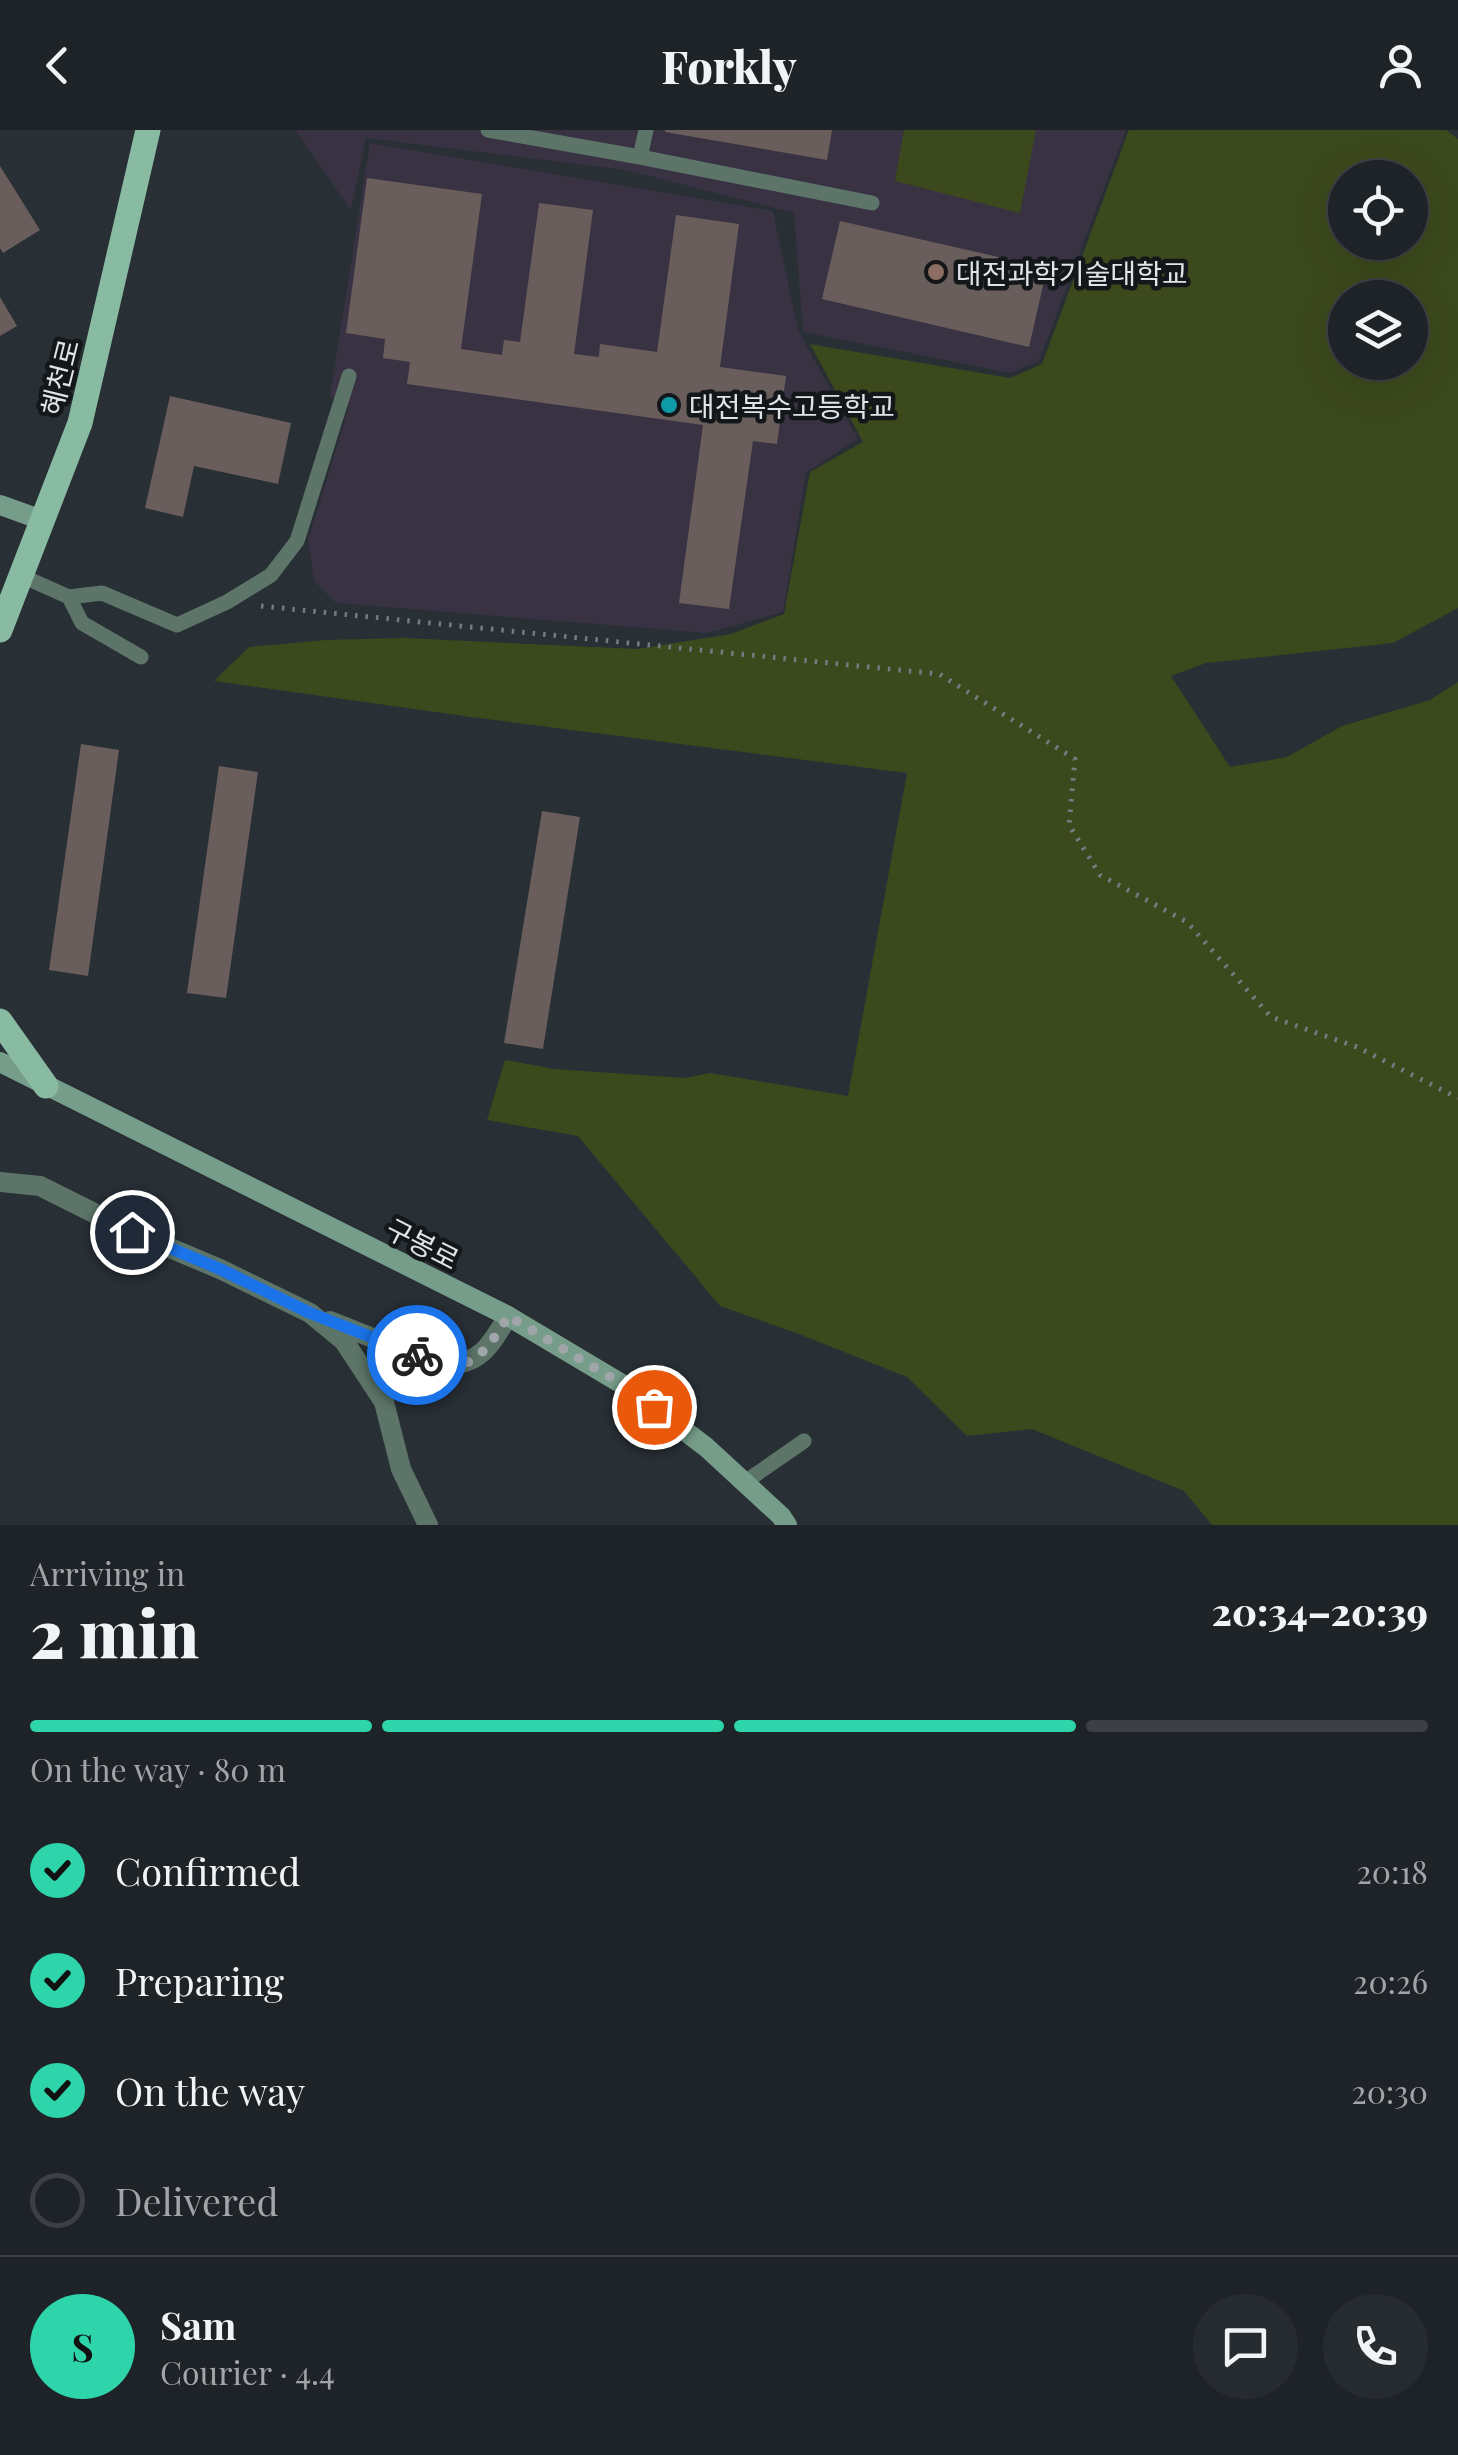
<!DOCTYPE html>
<html lang="en">
<head>
<meta charset="utf-8">
<style>
  body { margin:0; font-family:"Playfair Display","Noto Sans KR",serif; background:#262b30; color:#f1f3f6; height:100vh; display:flex; flex-direction:column; font-size:38px; white-space:nowrap }
  * { box-sizing:border-box; margin:0 }
  p { font-size:32px; color:#a1a4a8 }
  .icon { flex:none; width:55px; height:55px; fill:none; stroke:currentColor; stroke-width:2; stroke-linecap:round; stroke-linejoin:round }
  .map { position:relative; height:1395px; overflow:hidden }
  .panel { display:flex; flex-direction:column; background:#1e2328; flex:1 }
  .panel>* { flex:none }
  .tools { position:absolute; left:1328px; top:30px; display:grid; gap:20px }
  .tools a { display:grid; place-items:center; width:100px; height:100px; border-radius:50%; background:#1e2328; box-shadow:0 10px 40px #0002,0 0 0 2px #3c4045; font-size:50px }
  .pin { position:absolute; display:grid; place-items:center; width:85px; height:85px; color:#fff; margin:-42px; border:5px solid #fff; border-radius:50%; box-shadow:0 2px 10px #0007 }
  .courier { position:absolute; display:grid; place-items:center; width:100px; height:100px; margin:-50px; border:8px solid #1a73e8; border-radius:50%; background:#fff; color:#222; box-shadow:0 2px 12px #0007 }
  .head em { font-style:normal; font-weight:800 }
  .head div { display:flex; flex-direction:column-reverse }
  .head { display:flex; align-items:center; justify-content:space-between; height:170px; padding:0 30px }
  h1 { font-size:65px; font-weight:800; line-height:75px }
  .bar { display:grid; grid-template-columns:repeat(4,1fr); gap:15px 10px; align-content:center; height:120px; padding:0 30px }
  .bar i { height:12px; border-radius:8px; background:#3c4045 }
  .bar .active { background:#2ed4aa }
  .bar p { grid-column:span 4 }
  .line { display:flex; align-items:center; gap:25px; padding:0 30px; border-top:2px solid #3c4045 }
  .line div { flex:1 }
  .round { display:grid; place-items:center; flex:none; width:105px; height:105px; border-radius:52px; background:#262b30 }
  ol { padding:0 30px; list-style:none }
  li { display:flex; align-items:center; gap:30px; height:110px }
  li p { margin-inline-start:auto }
  li .icon { padding:10px; border-radius:50%; background:#2ed4aa; color:#111; stroke-width:4 }
  li:last-child { color:#a1a4a8 }
  li i { width:55px; height:55px; border:5px solid #3c4045; border-radius:50% }
  header { display:flex; justify-content:space-between; align-items:center; height:130px; padding:0 30px; background:#1e2328; font-size:45px; font-weight:800 }
  .map>svg:first-child { display:block }
  .education { fill:#393243 }
  .green { fill:#3c491c; fill-rule:evenodd }
  .building { fill:#6a5e5c }
  .lines { fill:none; stroke-linecap:round; stroke-linejoin:round }
  .path { stroke:#757c81; stroke-width:5; stroke-dasharray:2.5 8; stroke-linecap:butt }
  .lane { stroke:#5d7569; stroke-width:15 }
  .street { stroke:#5d7569; stroke-width:20 }
  .secondary { stroke:#769d89; stroke-width:20 }
  .primary { stroke:#89bba3; stroke-width:25 }
  .done { stroke:#9fa5a9; stroke-width:10; stroke-dasharray:0 18 }
  .route { stroke:#1a73e8; stroke-width:12 }
  .education-dot { fill:#8d6e63; stroke:#14171a; stroke-width:4 }
  .culture-dot { fill:#0f9aa8; stroke:#14171a; stroke-width:4 }
  .labels { text-anchor:middle; dominant-baseline:central; stroke-width:9; stroke-linejoin:round; paint-order:stroke }
  .poi-label { font-size:28px; fill:#dfe4e8; stroke:#14171a; text-anchor:start }
  .street-label { font-size:28px; fill:#dfe4e8; stroke:#14171a }
</style>
</head>
<body>
<header><svg class="icon" aria-label="back" viewBox="0 0 24 24"><path d="M15 5l-7 7 7 7"/></svg>Forkly<svg class="icon" aria-label="person" viewBox="0 0 24 24"><circle cx="12" cy="8" r="4"/><path d="M4 21q1-7 8-7t8 7"/></svg></header>
<div class="map">
<svg width="1458" height="1395" viewBox="0 0 1458 1395">
  <rect width="100%" height="100%" fill="#282f35"/>
  <path class="education" d="M295,0h831l-87,231 -28,12 -208,-41 -9,-119 -168,-43 -260,-32 -15,72z
    M370,13l403,68 25,119 60,109 -52,34 -23,139 -76,21 -371,-30 -22,-22 -6,-41 41,-133 -19,-11z"/>
  <path class="green" d="M904,0h132l-16,83 -125,-32z
    M1129,0h317l12,9v469l-65,35 -187,20 -35,13 59,91 57,-10 55,-31 88,-26 28,-18v843h-246l-28,-34 -152,-62 -65,7 -60,-59 -108,-43 -79,-28 -142,-170 -91,-16 18,-60 50,9 129,9 26,-5 138,23 59,-323 -436,-56 -257,-36 35,-34 77,-7 78,-2 233,11 94,-15 53,-20 26,-142 53,-30 -53,-98 200,34 32,-14zM1345,48h65v64h-65zM1345,168h65v64h-65z"/>
  <path class="building" d="M665,0h167l-5,30 -162,-28z
    M0,36l40,64 -37,23 -3,-5z
    M367,48l115,16 -21,155 41,6 2,-15 16,2 19,-139 54,7 -19,144 25,3 1,-13 57,8 19,-137 63,9 -19,143 66,9 -9,68 -24,-3 -24,168 -50,-6 24,-178 -296,-41 3,-22 -27,-4 2,-19 -39,-6z
    M840,91l207,47 -18,79 -207,-48z
    M0,167l17,29 -17,10z
    M170,266l121,27 -13,61 -84,-18 -11,51 -38,-9z
    M81,614l38,6 -31,226 -39,-6z
    M219,636l39,6 -32,226 -39,-5z
    M542,681l38,6 -37,232 -39,-6z"/>
  <g class="lines">
    <path class="path" d="M261,476l678,68 136,85 -6,66 31,50 87,47 84,95 86,30 101,51"/>
    <path class="lane" d="M488,0l152,27 232,46
      M640,27l6,-27
      M22,446l47,21 33,-4 75,32 50,-23 44,-27 26,-34 52,-165
      M69,467l13,26 59,34
      M745,1352l59,-41"/>
    <path class="street" d="M0,1052l40,4 92,46 88,37 90,44 34,28 40,61 17,67 27,56
      M330,1191l113,45c38,-2 47,-20 65,-50"/>
    <path class="secondary" d="M0,375l42,15
      M0,932l508,254 119,71 79,60 75,69 6,9"/>
    <path class="primary" d="M0,500l80,-207 68,-293
      M0,891l46,65"/>
  </g>
  <g class="lines">
    <path class="done" d="M417,1225c7,3 15,8 23,10 34,8 53,-24 68,-49l119,71 27,20"/>
    <path class="route" d="M132,1102l88,37 90,44 107,42"/>
  </g>
  <circle class="education-dot" cx="936" cy="142" r="10"/>
  <circle class="culture-dot" cx="669" cy="275" r="10"/>
  <g class="labels">
    <g class="poi-label">
      <text x="956" y="142">대전과학기술대학교</text>
      <text x="689" y="275">대전복수고등학교</text>
    </g>
    <g class="street-label">
      <text transform="translate(59 247) rotate(-76)">혜천로</text>
      <text transform="translate(423 1113) rotate(27)">구봉로</text>
    </g>
  </g>
</svg>
<div class="tools">
<a><svg class="icon" aria-label="locate" viewBox="0 0 24 24"><circle cx="12" cy="12" r="6"/><path d="M12 2v4M12 18v4M2 12h4M18 12h4"/></svg></a>
<a><svg class="icon" aria-label="layers" viewBox="0 0 24 24"><path d="M12 4l9 5-9 5-9-5zM3 14l9 5 9-5"/></svg></a>
</div>
<div class="pin" style="left:654px;top:1277px;background:#ea580c"><svg class="icon" aria-label="bag" viewBox="0 0 24 24"><path d="M5 8h14l-1 12H6zM9 8a3 3 0 0 1 6 0"/></svg></div>
<div class="pin" style="left:132px;top:1102px;background:#1f2937"><svg class="icon" aria-label="home" viewBox="0 0 24 24"><path d="M3 11l9-7 9 7M6 9v11h12V9"/></svg></div>
<div class="courier" style="left:417px;top:1225px"><svg class="icon" aria-label="bike" viewBox="0 0 24 24"><circle cx="6" cy="16" r="4"/><circle cx="18" cy="16" r="4"/><path d="M6 16l4-8h5l3 8M10 8l3 8H6M13 5h3"/></svg></div>
</div>
<section class="panel">
<div class="head"><div><h1>2 min</h1><p>Arriving in</p></div><em>20:34–20:39</em></div>
<div class="bar"><i class="active"></i><i class="active"></i><i class="active"></i><i></i><p>On the way · 80 m</p></div>
<ol>
<li><svg class="icon" aria-label="check" viewBox="0 0 24 24"><path d="M5 12l5 5 9-10"/></svg>Confirmed<p>20:18</p></li>
<li><svg class="icon" aria-label="check" viewBox="0 0 24 24"><path d="M5 12l5 5 9-10"/></svg>Preparing<p>20:26</p></li>
<li><svg class="icon" aria-label="check" viewBox="0 0 24 24"><path d="M5 12l5 5 9-10"/></svg>On the way<p>20:30</p></li>
<li><i></i>Delivered</li>
</ol>
<div class="line" style="height:180px"><b class="round" style="background:#2ed4aa;color:#111">S</b><div><b>Sam</b><p>Courier · 4.4</p></div><a class="round"><svg class="icon" aria-label="chat" viewBox="0 0 24 24"><path d="M4 5h16v11H9l-5 4z"/></svg></a><a class="round"><svg class="icon" aria-label="phone" viewBox="0 0 24 24"><path d="M5 4h4l2 5-3 2q2 4 5 5l2-3 5 2v4C11 20 4 13 5 4z"/></svg></a></div>
</section>
</body>
</html>
